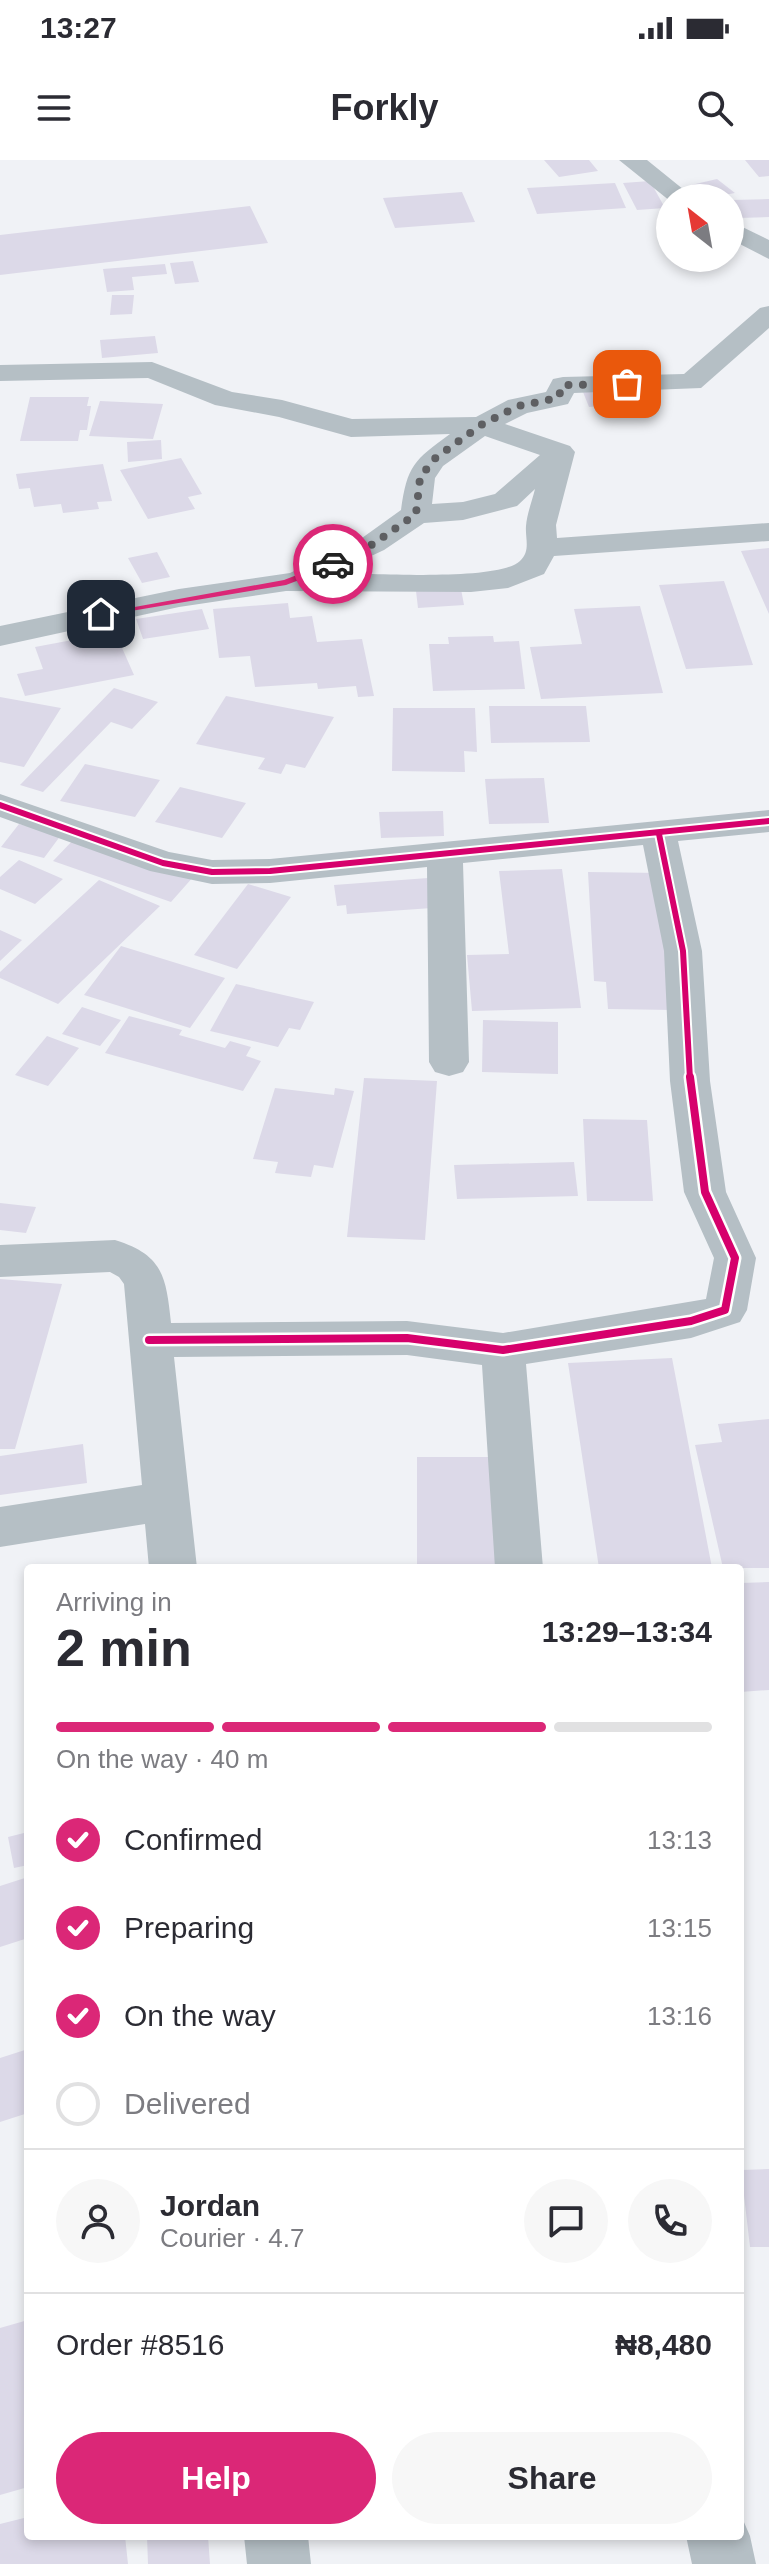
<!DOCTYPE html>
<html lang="en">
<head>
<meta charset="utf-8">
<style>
  body { margin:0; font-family:Helvetica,sans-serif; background:#f7f7f7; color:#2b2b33; height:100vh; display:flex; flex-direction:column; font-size:30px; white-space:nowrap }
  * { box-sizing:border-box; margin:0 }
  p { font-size:26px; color:#7c7c81 }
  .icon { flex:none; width:44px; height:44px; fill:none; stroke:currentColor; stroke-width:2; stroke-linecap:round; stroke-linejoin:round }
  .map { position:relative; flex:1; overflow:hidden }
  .drawer { position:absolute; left:24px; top:1404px; width:720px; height:976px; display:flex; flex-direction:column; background:#fff; border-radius:8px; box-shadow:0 4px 12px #0003 }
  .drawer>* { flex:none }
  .needle { width:52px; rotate:329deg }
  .fabs { position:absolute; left:656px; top:24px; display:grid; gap:16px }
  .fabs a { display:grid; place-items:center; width:88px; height:88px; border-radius:50%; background:#fff; box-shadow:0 4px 12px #0003; font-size:40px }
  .pin { position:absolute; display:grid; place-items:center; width:68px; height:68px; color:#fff; margin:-34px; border-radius:16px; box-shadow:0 4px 12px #0006 }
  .courier { position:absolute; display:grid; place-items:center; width:80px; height:80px; margin:-40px; border:6px solid #db2777; border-radius:50%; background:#fff; color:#222; box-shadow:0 2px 10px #0007 }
  .summary em { font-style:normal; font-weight:600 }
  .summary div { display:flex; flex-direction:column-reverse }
  .summary { display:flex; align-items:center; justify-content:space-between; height:136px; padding:0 32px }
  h1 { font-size:52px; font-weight:600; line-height:60px }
  .bar { display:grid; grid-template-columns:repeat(4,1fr); gap:12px 8px; align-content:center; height:96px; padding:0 32px }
  .bar i { height:10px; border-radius:6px; background:#e1e1e2 }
  .bar .active { background:#db2777 }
  .bar p { grid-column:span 4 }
  .line { display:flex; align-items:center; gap:20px; padding:0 32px; border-top:2px solid #e1e1e2 }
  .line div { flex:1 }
  .round { display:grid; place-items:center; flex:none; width:84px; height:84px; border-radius:42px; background:#f7f7f7 }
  ol { padding:0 32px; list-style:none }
  li { display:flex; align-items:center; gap:24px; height:88px }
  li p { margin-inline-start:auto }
  li .icon { padding:8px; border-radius:50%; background:#db2777; color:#fff; stroke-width:4 }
  li:last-child { color:#7c7c81 }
  li i { width:44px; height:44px; border:4px solid #e1e1e2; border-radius:50% }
  .primary-button { display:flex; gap:16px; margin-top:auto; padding:16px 32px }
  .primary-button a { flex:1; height:92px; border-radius:48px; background:#db2777; color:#fff; font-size:32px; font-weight:600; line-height:92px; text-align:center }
  .primary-button a+a { background:#f7f7f7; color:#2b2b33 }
  .status { display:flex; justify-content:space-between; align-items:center; height:56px; padding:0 40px; background:#fff; direction:ltr }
  .status svg { height:22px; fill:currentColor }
  header { display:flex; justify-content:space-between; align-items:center; height:104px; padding:0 32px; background:#fff; font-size:36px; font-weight:600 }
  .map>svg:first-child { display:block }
  .building { fill:#dcd9e8 }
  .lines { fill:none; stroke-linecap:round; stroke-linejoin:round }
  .street { fill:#b5bfc5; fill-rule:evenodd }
  .cycleway-far1-casing { stroke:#fefefe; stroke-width:10 }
  .cycleway-casing { stroke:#fefefe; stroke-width:13 }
  .cycleway-far1 { stroke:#d6006c; stroke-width:6 }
  .cycleway { stroke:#d6006c; stroke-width:8 }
  .route { fill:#db2777 }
  .done { stroke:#5e5f62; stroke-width:8; stroke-dasharray:0 14.4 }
</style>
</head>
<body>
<div class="status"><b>13:27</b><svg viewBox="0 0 49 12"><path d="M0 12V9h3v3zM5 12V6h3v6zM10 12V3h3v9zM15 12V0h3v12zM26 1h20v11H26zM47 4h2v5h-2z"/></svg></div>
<header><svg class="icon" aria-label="menu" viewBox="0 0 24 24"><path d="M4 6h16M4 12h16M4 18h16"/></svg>Forkly<svg class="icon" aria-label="search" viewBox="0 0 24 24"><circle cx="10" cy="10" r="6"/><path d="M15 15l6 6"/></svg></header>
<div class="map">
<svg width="769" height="2404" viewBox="0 0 769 2404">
  <rect width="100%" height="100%" fill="#f0f2f6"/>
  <path class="building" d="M544,0h45l9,11 -39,6z
    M745,0h24v16l-10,1z
    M717,19l18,14 -27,5 -17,-13z
    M650,21l15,27 -28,2 -14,-27z
    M615,23l11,25 -89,6 -10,-26z
    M462,32l13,30 -80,6 -12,-30z
    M769,39v18l-31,1 -7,-18z
    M250,46l18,37 -268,32v-40z
    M193,101l6,21 -24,2 -5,-21z
    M165,104l2,10 -35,3 2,13 -27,2 -4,-23z
    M112,135h22l-2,19 -22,1z
    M155,176l3,17 -56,5 -2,-18z
    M626,228l7,15 -44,4 -6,-15z
    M30,237h59l-2,9h4l-4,24h-7l-2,11h-58z
    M100,241l63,3 -10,35 -64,-3z
    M161,280l1,19 -34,3 -1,-20z
    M181,298l21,36 -14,3 7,12 -47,10 -28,-49z
    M103,304l9,37 -15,1 2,7 -36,4 -2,-9 -27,3 -4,-19 -11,1 -3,-15z
    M769,388v66l-28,-63z
    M157,392l13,25 -28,6 -14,-25z
    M724,421l29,84 -67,4 -27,-84z
    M461,429l3,16 -46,3 -2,-17z
    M288,443l2,15 22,-2 5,26 45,-3 12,57 -16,1 -2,-11 -38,3 -1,-6 -62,4 -5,-31 -31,2 -6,-49z
    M640,446l23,87 -122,6 -11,-52 52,-3 -8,-35z
    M202,449l7,20 -66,10 -7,-20z
    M115,472l19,43 -109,21 -8,-22 26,-5 -8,-22z
    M493,476l1,6 25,-1 6,48 -92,2 -4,-47h20l-1,-7z
    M114,528l44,14 -26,27 -21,-7 -68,70 -23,-7z
    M226,536l108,21 -29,51 -19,-4 -5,10 -23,-5 7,-11 -69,-14z
    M0,537l61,11 -37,59 -24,-5z
    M489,546h97l4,36 -99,1z
    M393,548h82l2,44 -13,-1 1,21 -73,-1z
    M85,604l75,16 -25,37 -75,-16z
    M544,618l5,45 -60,1 -4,-45z
    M180,627l66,16 -24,35 -67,-16z
    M443,651l1,25 -63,2 -2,-26z
    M19,664l42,11 -17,23 -43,-11z
    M77,676l117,40 -23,26 -118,-41z
    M19,700l44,19 -28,25 -35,-15v-12z
    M562,709l19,139 -109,3 -5,-56 42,-1 -10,-83z
    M588,712l73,1 12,137 -65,-1 -2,-27 -12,-1z
    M428,718l4,30 -85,6 -1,-9 -9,1 -3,-21z
    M99,720l61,26 -102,98 -58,-26v-6z
    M248,724l43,13 -54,72 -43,-14z
    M0,770l22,10 -22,21z
    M121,786l104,32 -35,50 -106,-33z
    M236,824l78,18 -14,28 -11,-2 -11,19 -68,-16z
    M82,847l39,13 -21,26 -38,-12z
    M129,856l53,14 -3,5 46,13 5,-7 21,6 -5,9 15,5 -18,30 -138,-38z
    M483,860l75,2v52l-76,-2z
    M47,876l32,12 -31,38 -33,-11z
    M364,918l73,3 -12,159 -78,-3z
    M275,928l59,7 1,-7 19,3 -21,77 -19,-3 -3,12 -36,-4 3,-11 -25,-3z
    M583,959l64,1 6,81h-66z
    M574,1002l4,34 -121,3 -3,-34z
    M0,1043l36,4 -10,26 -26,-3z
    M0,1119l62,5 -47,165h-15z
    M672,1198l40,210h-113l-31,-205z
    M769,1259v149h-46l-28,-123 27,-3 -4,-18z
    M83,1284l4,39 -87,12v-39z
    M417,1297h77l3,108h-80z
    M769,1422v108l-29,2v-109z
    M28,1672v33l-14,3 -6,-31z
    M28,1717v61l-28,9v-61z
    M28,1889v64l-28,9v-64z
    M769,2009v78h-19l-9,-77z
    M28,2160v167l-28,8v-167z
    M28,2357v19h97l3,28h-128v-40z
    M147,2376h61l2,28h-62z"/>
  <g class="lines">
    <path class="street" d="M619,0h28l47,38h-24v3z
      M730,61l39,19v19l-39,-20z
      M769,146v22l-68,60 -127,5 -6,11 -41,9 -22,11 65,22 5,6 -19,73 1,13 212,-15v18l-215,15 -10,18 -36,14 -37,4 -185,-1 -107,16 -179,39v-20l179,-37 111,-16 72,-35 39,-28c6,-44 13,-50 49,-76l-99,3 -72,-20 -64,-12 -67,-27 -148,3v-16l152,-3 80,30 50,8 70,19 124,-2 32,-17 38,-8 7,-13 10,-2 121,-3 76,-66zM485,276l55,19 -45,39 -32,8 -31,2 3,-26 8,-12zM535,329c-3,12 -8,25 -9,37 -1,12 5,25 -6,35 -22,21 -150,12 -185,12l49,-23 40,-27 39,-3 54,-14z
      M0,634l169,58 43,8 58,-1 499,-49v22l-91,9 24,110 8,130 16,111 30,66 -9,52 -7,12 -49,16 -165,26 17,204h-48l-13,-203 -75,-10 -233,2 23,211h-48l-4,-44 -145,23v-40l142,-22 -18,-201 -5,-7 -9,-5 -110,5v-32l115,-5c48,15 51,36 56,83l236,-2 96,12 203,-34 8,-41 -30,-66 -14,-111 -6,-130 -21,-106 -180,18 6,199 -6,10 -14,4 -14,-4 -6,-10 -2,-195 -157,16 -58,1 -62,-13 -150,-54z
      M740,2353l10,23 6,28h-64l-6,-28h54z
      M244,2376h64l3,28h-64z"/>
    <g class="cycleway-far1-casing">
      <path id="cycleway-far1" d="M0,645l163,58 49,9 58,-1 499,-50
        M659,674l24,117 7,128"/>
    </g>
    <g class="cycleway-casing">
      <path id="cycleway" d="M149,1180l258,-2 96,12 188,-29 34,-11 10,-52 -30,-66 -15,-115"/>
    </g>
    <use href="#cycleway-far1" class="cycleway-far1"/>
    <use href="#cycleway" class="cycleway"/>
  </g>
  <path class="route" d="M333,401l3,5 -50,19 -185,31 -5,-2 188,-34z"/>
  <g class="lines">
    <path class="done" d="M333,404l40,-20 43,-30 4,-36 13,-18 48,-35 37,-19 40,-8 5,-13 64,-1"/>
  </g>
</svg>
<div class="fabs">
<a><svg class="needle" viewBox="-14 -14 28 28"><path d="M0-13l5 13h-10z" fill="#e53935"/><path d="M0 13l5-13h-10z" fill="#7c7c81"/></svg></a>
</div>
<div class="pin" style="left:627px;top:224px;background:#ea580c"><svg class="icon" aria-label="bag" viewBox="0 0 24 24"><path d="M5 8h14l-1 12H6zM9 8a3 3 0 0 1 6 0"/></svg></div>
<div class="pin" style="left:101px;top:454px;background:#1f2937"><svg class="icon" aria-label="home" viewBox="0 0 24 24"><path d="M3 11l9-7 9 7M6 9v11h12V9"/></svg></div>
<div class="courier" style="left:333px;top:404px"><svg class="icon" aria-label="car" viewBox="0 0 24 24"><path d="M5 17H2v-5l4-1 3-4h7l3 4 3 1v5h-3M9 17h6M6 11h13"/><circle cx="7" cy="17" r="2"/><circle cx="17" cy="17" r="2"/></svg></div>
<section class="drawer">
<div class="summary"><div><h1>2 min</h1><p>Arriving in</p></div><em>13:29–13:34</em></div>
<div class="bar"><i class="active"></i><i class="active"></i><i class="active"></i><i></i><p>On the way · 40 m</p></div>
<ol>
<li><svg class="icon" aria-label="check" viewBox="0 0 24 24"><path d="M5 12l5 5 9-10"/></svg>Confirmed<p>13:13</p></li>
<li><svg class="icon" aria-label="check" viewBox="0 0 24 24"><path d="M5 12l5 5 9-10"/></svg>Preparing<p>13:15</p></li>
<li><svg class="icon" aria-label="check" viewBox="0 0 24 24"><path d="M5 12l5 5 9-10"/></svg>On the way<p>13:16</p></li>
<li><i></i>Delivered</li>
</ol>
<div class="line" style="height:144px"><a class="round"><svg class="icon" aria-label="person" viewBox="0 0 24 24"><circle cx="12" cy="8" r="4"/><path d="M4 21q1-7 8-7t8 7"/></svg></a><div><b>Jordan</b><p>Courier · 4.7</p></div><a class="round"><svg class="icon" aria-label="chat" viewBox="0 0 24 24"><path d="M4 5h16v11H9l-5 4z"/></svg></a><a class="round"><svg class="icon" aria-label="phone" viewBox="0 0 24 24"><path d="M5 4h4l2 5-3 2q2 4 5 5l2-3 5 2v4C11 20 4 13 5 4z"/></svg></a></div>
<div class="line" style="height:104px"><div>Order #8516</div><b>₦8,480</b></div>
<div class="primary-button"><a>Help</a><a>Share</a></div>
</section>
</div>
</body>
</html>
